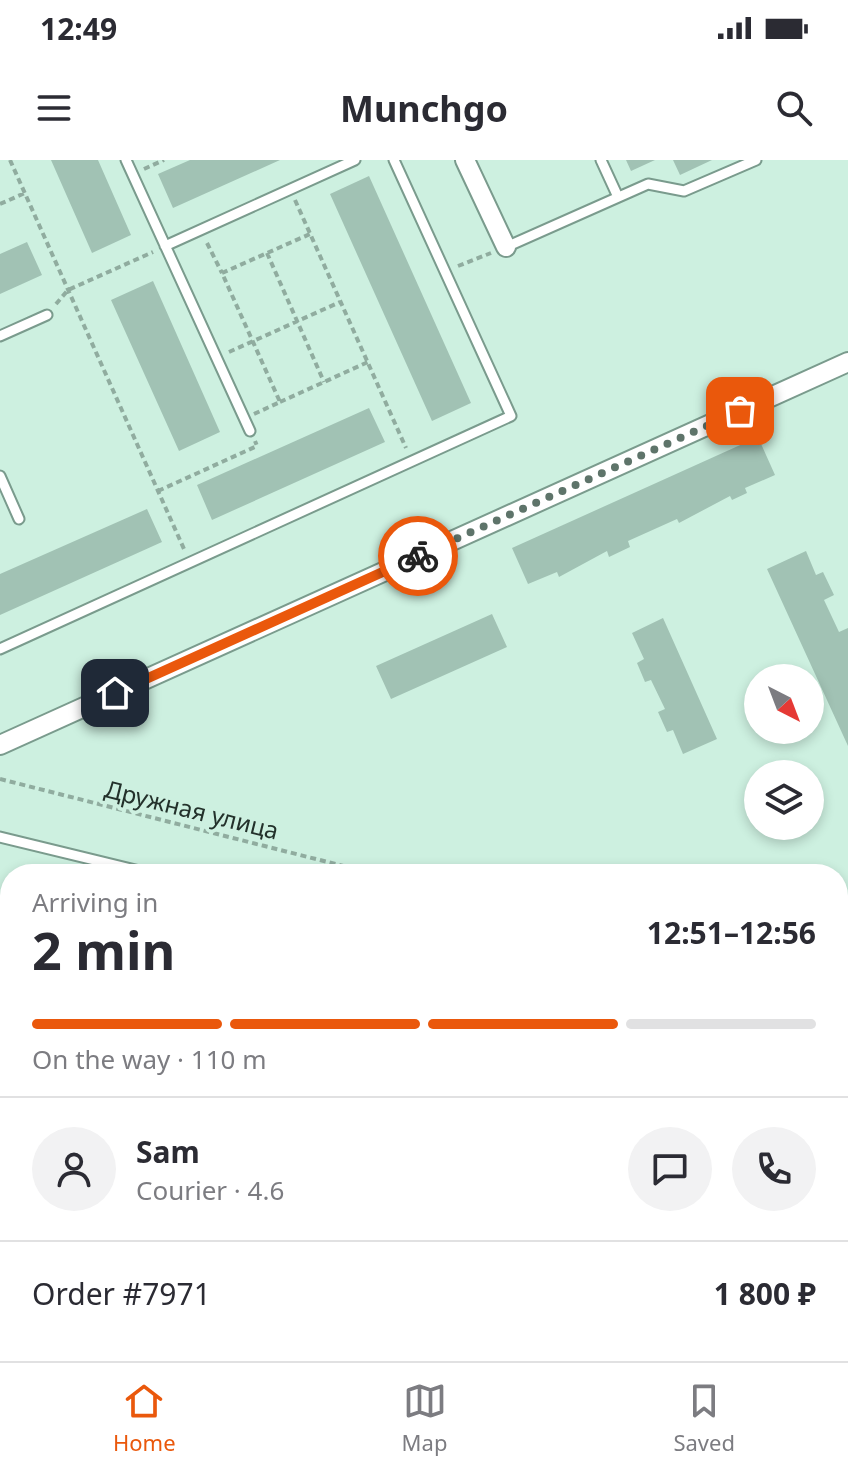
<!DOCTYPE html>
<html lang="en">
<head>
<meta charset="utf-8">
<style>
  body { margin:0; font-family:"Noto Sans",sans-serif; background:#f2f2f3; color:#2b2b33; height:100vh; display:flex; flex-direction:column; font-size:30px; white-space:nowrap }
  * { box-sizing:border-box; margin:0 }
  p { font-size:26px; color:#7c7c81 }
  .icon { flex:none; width:44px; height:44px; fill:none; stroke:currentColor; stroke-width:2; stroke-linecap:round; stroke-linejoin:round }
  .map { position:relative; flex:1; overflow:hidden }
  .sheet { position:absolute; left:0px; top:704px; width:848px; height:498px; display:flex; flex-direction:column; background:#fff; border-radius:32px 32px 0 0; box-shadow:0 4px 12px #0003 }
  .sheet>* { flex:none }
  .needle { width:52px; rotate:138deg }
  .buttons { position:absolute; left:744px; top:504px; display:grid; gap:16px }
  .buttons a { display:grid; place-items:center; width:80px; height:80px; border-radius:50%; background:#fff; box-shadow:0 4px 12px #0003; font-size:40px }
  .pin { position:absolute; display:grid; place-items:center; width:68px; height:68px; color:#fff; margin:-34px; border-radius:16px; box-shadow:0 4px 12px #0006 }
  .courier { position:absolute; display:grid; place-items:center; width:80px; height:80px; margin:-40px; border:6px solid #ea580c; border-radius:50%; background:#fff; color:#222; box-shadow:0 2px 10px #0007 }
  .headline em { font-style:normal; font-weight:700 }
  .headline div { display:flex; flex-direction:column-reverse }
  .headline { display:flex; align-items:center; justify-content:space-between; height:136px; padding:0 32px }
  h1 { font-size:52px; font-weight:700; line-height:60px }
  .bar { display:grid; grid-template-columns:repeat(4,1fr); gap:12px 8px; align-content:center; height:96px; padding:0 32px }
  .bar i { height:10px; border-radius:6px; background:#e1e1e2 }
  .bar .selected { background:#ea580c }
  .bar p { grid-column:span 4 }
  .line { display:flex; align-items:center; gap:20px; padding:0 32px; border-top:2px solid #e1e1e2 }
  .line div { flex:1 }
  .round { display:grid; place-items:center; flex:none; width:84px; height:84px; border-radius:42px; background:#f2f2f3 }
  .status { display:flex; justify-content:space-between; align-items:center; height:56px; padding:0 40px; background:#fff; direction:ltr }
  .status svg { height:22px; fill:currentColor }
  header { display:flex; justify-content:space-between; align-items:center; height:104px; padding:0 32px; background:#fff; font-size:36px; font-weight:700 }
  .tabs { display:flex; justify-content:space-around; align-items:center; height:112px; border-top:2px solid #e1e1e2; background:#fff; font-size:22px; color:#7c7c81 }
  .tabs a { display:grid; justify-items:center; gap:4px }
  .tabs .selected { color:#ea580c }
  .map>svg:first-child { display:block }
  .building { fill:#a1c2b4 }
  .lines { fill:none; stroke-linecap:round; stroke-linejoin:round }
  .service-casing { stroke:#7a9b8d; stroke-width:13 }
  .minor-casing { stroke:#7a9b8d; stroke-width:22 }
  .path { stroke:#90ac9f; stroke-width:4; stroke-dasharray:6 4; stroke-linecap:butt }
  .service { stroke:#fff; stroke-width:9 }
  .minor { stroke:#fff; stroke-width:18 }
  .done { stroke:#5e746a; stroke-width:8; stroke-dasharray:0 14.4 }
  .route { stroke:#ea580c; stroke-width:10 }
  .labels { text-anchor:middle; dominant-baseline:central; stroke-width:7; stroke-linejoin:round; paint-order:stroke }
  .street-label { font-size:24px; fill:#23312b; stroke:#cdf0e0 }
</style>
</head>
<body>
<div class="status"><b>12:49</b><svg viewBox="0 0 49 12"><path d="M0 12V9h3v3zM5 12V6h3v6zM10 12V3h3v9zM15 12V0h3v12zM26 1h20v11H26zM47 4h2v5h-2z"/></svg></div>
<header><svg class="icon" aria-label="menu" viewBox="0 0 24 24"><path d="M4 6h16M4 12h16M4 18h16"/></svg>Munchgo<svg class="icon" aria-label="search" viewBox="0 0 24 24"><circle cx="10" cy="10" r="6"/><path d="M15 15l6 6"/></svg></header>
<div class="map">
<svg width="848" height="1201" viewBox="0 0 848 1201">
  <rect width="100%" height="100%" fill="#cdf0e0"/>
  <path class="building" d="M51,0h47l33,75 -39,18z
    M190,0h90l-107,48 -15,-34z
    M626,0h29l-24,11z
    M673,0h39l-32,15z
    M369,16l102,227 -39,18 -102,-227z
    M27,82l15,33 -42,19v-40z
    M153,121l67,151 -41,19 -68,-151z
    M369,248l16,34 -173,78 -15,-35z
    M758,277l17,38 -30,13 2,5 -15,7 -2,-4 -51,27 -2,-4 -49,22 2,6 -21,10 -2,-6 -48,26 -2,-5 -29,12 -16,-36z
    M147,349l15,33 -162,73v-41z
    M806,391l10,24 7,-3 11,23 -10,5 15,32 9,-4v118l-81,-177z
    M492,454l15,33 -116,52 -15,-33z
    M663,458l54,121 -34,15 -10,-24 -6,2 -9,-20 7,-3 -14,-29 -6,2 -8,-19 7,-4 -12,-26z
    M1,759l9,1v36l-10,-2z
    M838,925l10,3 -2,36 -8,-2z
    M6,986h4v38l-9,-1z
    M844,1083l4,1v29l-8,-1z
    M420,1192h33l-1,9 -32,-4z
    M511,1192h33l-1,9h-33z
    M581,1192l32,1 -1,8h-32z"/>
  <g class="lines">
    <g class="service-casing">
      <path id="service" d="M126,0l124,271
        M601,0l17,37
        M165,86l190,-86
        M506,87l142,-63 36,7 72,-31
        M0,176l47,-21
        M0,316l19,43
        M0,489l511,-233 -117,-256
        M0,677l152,37
        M838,878l10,3"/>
    </g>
    <g class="minor-casing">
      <path id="minor" d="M465,0l41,87
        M0,585l848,-383
        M0,1061l10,1
        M838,1169l10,1"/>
    </g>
    <path class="path" d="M10,0l174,389
      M144,9l20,-9
      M295,40l111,248
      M0,44l25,-11
      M207,83l15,30
      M267,93l57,129
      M458,106l33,-13
      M56,144l12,-14 85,-38
      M229,192l111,-50
      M280,242l88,-40
      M254,254l26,-12 -58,-129 88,-39
      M158,331l99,-45 -2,-5
      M0,619l375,95
      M838,831l10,3
      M217,1192l9,9
      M229,1192l4,9
      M140,1201l14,-9"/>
    <use href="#service" class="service"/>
    <use href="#minor" class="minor"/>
  </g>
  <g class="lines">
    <path class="done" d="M418,396l322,-145"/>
    <path class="route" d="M115,533l303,-137"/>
  </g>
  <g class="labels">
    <g class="street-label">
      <text transform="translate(192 649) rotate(14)">Дружная улица</text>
    </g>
  </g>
</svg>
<div class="buttons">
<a><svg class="needle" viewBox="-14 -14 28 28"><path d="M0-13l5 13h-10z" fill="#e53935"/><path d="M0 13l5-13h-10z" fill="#7c7c81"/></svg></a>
<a><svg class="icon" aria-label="layers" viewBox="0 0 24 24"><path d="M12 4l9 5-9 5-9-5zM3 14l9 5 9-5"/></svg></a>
</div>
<div class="pin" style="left:740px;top:251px;background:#ea580c"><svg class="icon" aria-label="bag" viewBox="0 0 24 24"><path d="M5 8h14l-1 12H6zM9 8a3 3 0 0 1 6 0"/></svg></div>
<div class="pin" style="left:115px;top:533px;background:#1f2937"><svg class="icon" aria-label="home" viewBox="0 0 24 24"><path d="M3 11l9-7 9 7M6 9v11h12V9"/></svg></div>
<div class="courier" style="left:418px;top:396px"><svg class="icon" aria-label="bike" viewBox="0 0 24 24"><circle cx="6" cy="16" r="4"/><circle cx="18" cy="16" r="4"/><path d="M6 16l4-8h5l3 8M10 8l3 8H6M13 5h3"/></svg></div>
<section class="sheet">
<div class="headline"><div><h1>2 min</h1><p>Arriving in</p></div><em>12:51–12:56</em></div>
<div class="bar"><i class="selected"></i><i class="selected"></i><i class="selected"></i><i></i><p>On the way · 110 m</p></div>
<div class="line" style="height:144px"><a class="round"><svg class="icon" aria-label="person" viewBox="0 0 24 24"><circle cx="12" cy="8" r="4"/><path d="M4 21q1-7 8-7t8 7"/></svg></a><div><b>Sam</b><p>Courier · 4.6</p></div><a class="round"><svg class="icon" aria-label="chat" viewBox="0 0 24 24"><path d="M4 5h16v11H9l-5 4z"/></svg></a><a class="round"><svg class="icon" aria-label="phone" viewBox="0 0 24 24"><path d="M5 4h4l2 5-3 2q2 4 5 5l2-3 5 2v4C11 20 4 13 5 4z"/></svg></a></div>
<div class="line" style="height:104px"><div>Order #7971</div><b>1 800 ₽</b></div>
</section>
</div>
<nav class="tabs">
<a class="selected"><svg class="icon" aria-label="home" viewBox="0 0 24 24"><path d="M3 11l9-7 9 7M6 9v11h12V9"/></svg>Home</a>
<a><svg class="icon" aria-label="map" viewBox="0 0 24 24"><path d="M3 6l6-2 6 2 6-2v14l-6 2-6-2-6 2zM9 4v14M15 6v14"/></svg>Map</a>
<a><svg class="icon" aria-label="saved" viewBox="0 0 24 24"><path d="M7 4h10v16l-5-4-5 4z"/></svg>Saved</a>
</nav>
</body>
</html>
